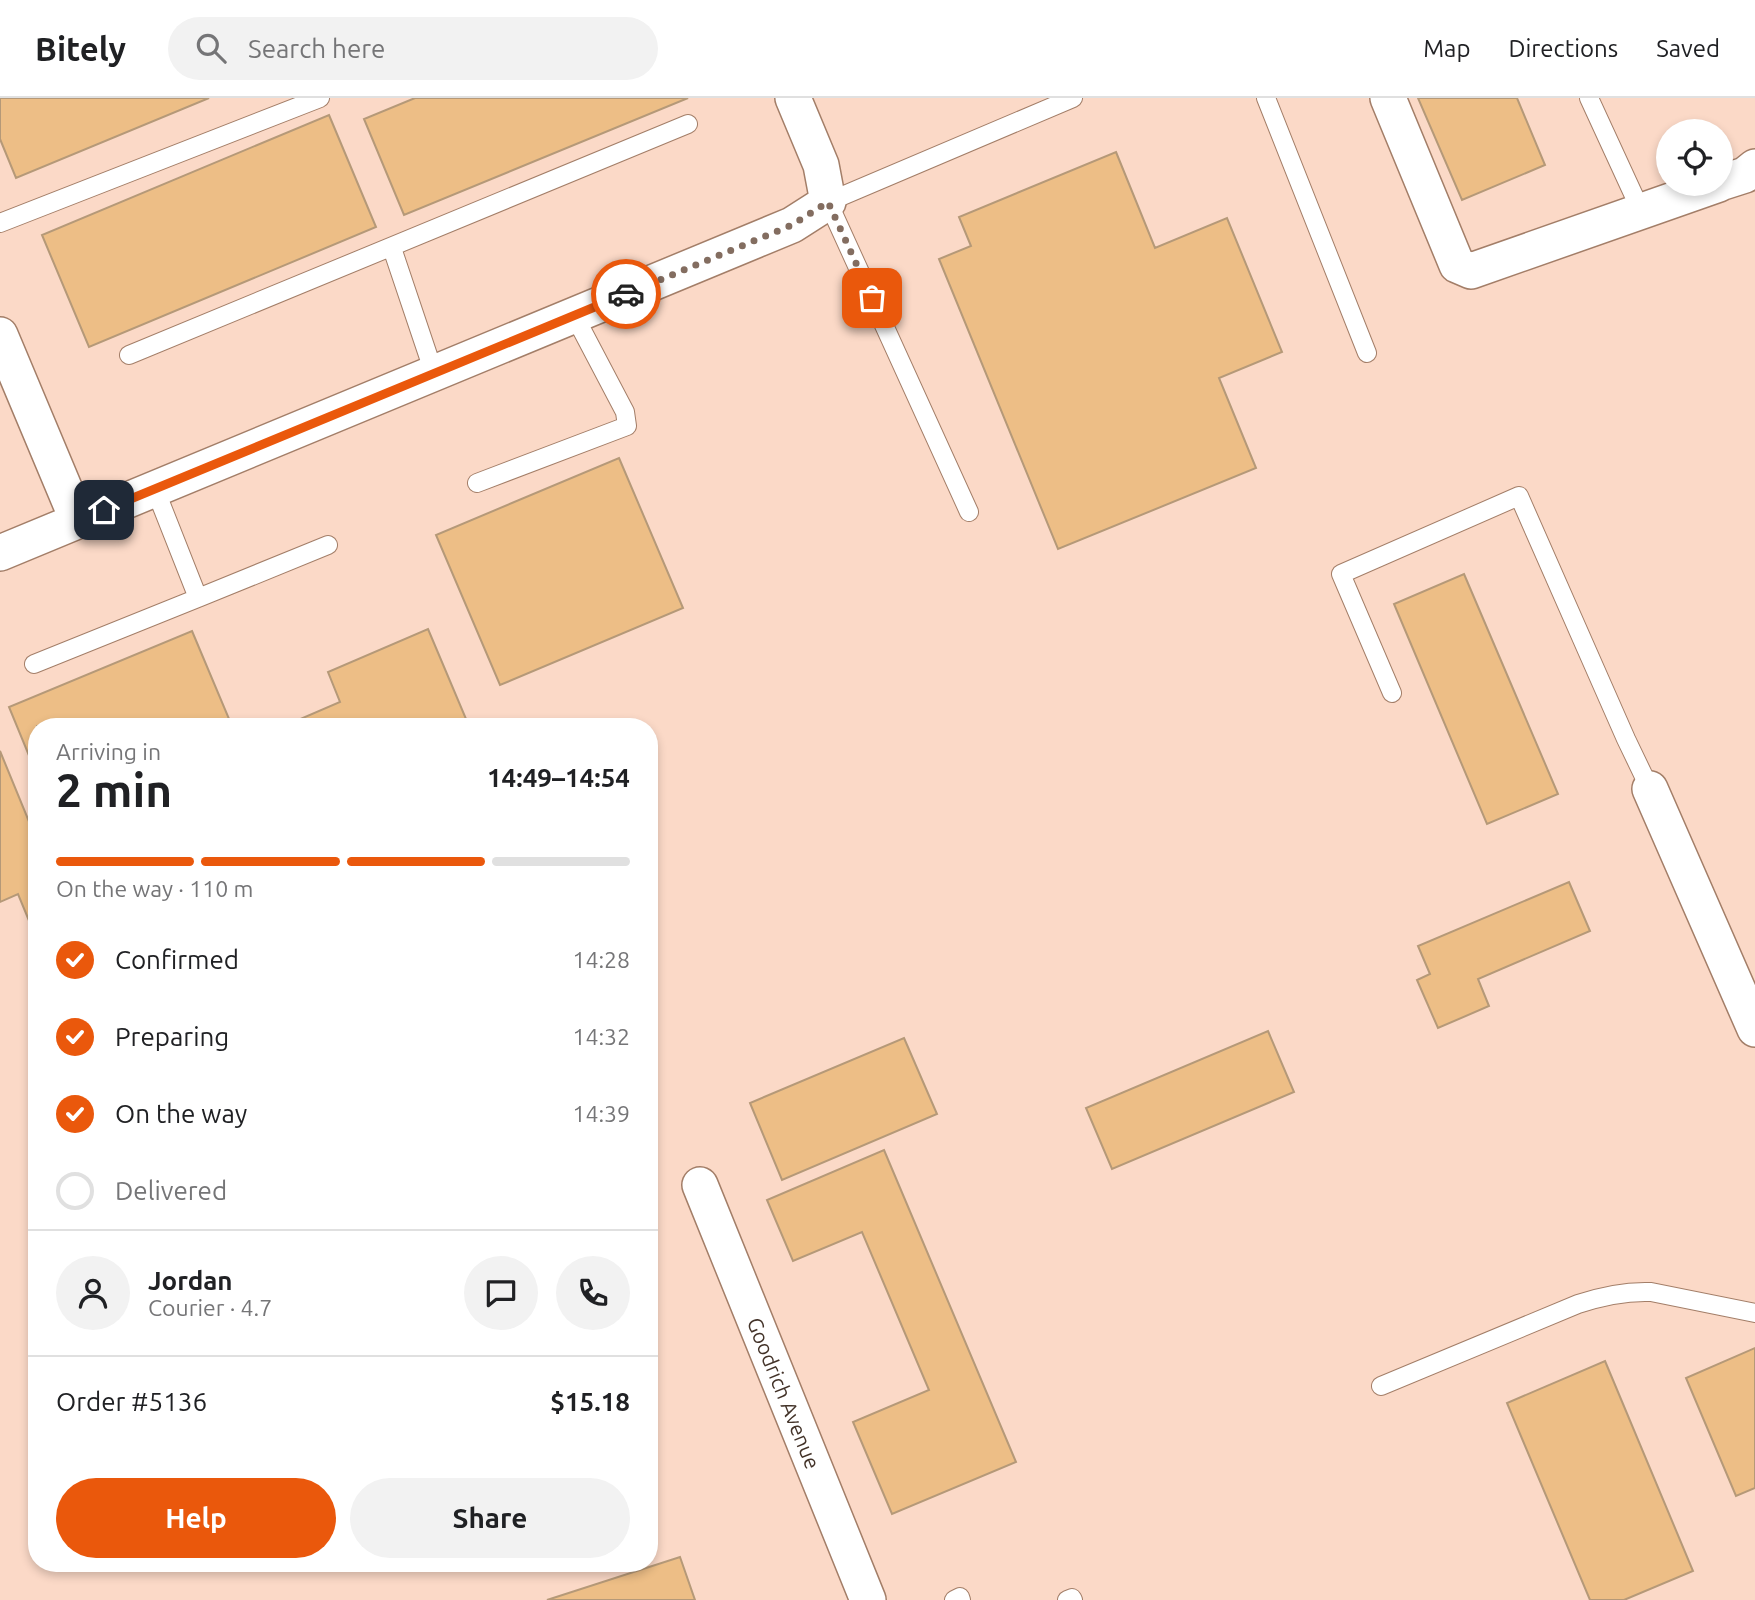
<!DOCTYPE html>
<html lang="en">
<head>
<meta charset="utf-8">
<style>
  body { margin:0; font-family:Ubuntu,sans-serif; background:#f2f2f2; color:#202124; height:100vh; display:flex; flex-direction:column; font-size:26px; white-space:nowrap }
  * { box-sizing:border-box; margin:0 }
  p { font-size:23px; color:#757577 }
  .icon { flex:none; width:38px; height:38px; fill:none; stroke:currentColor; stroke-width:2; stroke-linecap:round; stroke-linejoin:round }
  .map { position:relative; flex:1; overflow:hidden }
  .panel { position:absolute; left:28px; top:620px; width:630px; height:854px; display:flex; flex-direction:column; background:#fff; border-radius:28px; box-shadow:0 4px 10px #0003 }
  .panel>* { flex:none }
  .fabs { position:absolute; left:1656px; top:21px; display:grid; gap:14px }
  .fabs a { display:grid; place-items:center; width:77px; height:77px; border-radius:50%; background:#fff; box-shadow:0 4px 10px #0003; font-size:35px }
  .pin { position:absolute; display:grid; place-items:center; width:60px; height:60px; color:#fff; margin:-30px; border-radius:14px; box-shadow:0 4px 10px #0006 }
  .courier { position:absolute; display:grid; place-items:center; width:70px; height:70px; margin:-35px; border:5px solid #ea580c; border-radius:50%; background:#fff; color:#222; box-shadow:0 2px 9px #0007 }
  .head em { font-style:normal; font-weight:700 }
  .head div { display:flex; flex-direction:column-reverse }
  .head { display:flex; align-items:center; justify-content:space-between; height:119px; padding:0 28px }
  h1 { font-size:46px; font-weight:700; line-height:52px }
  .bar { display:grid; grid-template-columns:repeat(4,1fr); gap:10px 7px; align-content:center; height:84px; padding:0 28px }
  .bar i { height:9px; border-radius:5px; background:#e0e0e0 }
  .bar .current { background:#ea580c }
  .bar p { grid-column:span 4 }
  .line { display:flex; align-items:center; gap:18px; padding:0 28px; border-top:2px solid #e0e0e0 }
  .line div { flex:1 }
  .round { display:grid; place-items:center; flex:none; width:74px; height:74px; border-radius:37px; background:#f2f2f2 }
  ol { padding:0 28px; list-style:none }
  li { display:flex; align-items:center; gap:21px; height:77px }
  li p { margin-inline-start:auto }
  li .icon { padding:7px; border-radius:50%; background:#ea580c; color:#fff; stroke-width:4 }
  li:last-child { color:#757577 }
  li i { width:38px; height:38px; border:4px solid #e0e0e0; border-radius:50% }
  .button { display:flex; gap:14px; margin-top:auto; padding:14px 28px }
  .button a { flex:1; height:80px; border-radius:42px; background:#ea580c; color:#fff; font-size:28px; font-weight:700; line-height:80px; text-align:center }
  .button a+a { background:#f2f2f2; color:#202124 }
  header { display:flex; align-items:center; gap:42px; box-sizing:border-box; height:98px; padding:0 35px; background:#fff; border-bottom:2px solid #e0e0e0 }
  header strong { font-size:33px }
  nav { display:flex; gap:38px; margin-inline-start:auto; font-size:24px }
  .search { width:490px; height:63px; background:#f2f2f2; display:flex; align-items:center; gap:18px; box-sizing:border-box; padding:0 24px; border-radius:38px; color:#757577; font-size:26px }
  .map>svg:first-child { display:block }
  .building { fill:#edbe86; stroke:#b59978; stroke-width:2 }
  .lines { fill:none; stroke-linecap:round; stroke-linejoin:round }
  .service-casing { stroke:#a37e68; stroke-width:20 }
  .minor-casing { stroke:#a37e68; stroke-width:38 }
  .service { stroke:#fff; stroke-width:18 }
  .minor { stroke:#fff; stroke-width:35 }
  .done { stroke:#836d60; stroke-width:7; stroke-dasharray:0 12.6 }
  .route { stroke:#ea580c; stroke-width:9 }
  .labels { text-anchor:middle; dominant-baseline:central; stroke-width:5; stroke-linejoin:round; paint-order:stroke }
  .street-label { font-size:21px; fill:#433329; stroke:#fff }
</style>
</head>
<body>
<header>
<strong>Bitely</strong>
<div class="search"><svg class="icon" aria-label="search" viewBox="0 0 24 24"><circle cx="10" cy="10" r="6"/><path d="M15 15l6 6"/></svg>Search here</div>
<nav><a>Map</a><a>Directions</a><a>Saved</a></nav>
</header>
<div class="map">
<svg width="1755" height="1502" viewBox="0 0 1755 1502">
  <rect width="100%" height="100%" fill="#fbd9c7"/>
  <path class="building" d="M0,0h209l-193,80 -16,-39z
    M415,0h273l-284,117 -40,-96z
    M1418,0h99l28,67 -83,35z
    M329,17l47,112 -287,120 -47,-112z
    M1116,54l39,96 72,-30 55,134 -63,26 37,90 -198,81 -119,-290 32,-13 -12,-29z
    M619,360l64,150 -183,77 -64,-150z
    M1464,476l94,220 -71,30 -93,-220z
    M428,531l41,97h-177l-1,-3 49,-21 -12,-30z
    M192,533l40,95h-195v49l-28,-68z
    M0,653l37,90v99l-19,-46 -18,8z
    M1569,784l21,49 -112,48 11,27 -51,22 -21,-48 13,-6 -12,-28z
    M1268,933l26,61 -182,77 -26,-61z
    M904,940l33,76 -155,66 -32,-77z
    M884,1052l132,312 -124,52 -39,-92 76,-32 -67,-158 -69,29 -26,-61z
    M1755,1250v140l-19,8 -50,-118z
    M1605,1263l88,210 -69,29h-34l-83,-197z
    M680,1459l15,43h-148z"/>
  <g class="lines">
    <g class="service-casing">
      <path id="service" d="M1266,0l101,255
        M1589,0l52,113
        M0,125l320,-125
        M392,150l42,125
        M129,257l559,-231
        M477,385l150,-57 -2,-14 -51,-97
        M969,414l-141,-310 245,-104
        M198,500l130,-53
        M34,566l164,-66 -43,-109
        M1392,595l-51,-119 178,-78 107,243 24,50
        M1381,1288l197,-82c24,-8 48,-13 73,-12l104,21
        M954,1502l6,-3 1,3
        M1067,1502l5,-2 1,2"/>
    </g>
    <g class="minor-casing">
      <path id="minor" d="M1388,0l69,167 14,6 248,-87
        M1720,85l25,-8 10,-8
        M0,237l78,186
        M0,455l792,-328 36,-23 -7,-37 -28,-67
        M1650,691l105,240
        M700,1087l168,415"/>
    </g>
    <use href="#service" class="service"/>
    <use href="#minor" class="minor"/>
  </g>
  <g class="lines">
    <path class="done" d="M626,196l166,-69 36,-23 44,96"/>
    <path class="route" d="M104,412l522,-216"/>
  </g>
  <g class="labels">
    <g class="street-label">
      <text transform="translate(784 1295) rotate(68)">Goodrich Avenue</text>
    </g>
  </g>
</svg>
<div class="fabs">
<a><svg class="icon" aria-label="locate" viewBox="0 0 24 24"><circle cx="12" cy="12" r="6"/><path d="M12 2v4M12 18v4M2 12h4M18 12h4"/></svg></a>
</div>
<div class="pin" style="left:872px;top:200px;background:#ea580c"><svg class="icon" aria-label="bag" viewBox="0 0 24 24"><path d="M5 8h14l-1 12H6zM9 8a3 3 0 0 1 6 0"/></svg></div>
<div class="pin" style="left:104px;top:412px;background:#1f2937"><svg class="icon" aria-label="home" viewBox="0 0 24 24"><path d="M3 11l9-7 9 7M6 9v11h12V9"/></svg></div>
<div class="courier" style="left:626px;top:196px"><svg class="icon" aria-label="car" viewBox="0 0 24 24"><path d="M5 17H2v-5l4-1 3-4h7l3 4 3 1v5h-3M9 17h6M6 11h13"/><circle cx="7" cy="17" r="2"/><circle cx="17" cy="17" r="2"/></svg></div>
<section class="panel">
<div class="head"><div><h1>2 min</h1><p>Arriving in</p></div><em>14:49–14:54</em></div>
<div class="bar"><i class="current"></i><i class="current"></i><i class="current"></i><i></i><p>On the way · 110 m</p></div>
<ol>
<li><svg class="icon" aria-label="check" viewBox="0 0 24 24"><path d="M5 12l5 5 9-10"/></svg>Confirmed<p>14:28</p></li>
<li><svg class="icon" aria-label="check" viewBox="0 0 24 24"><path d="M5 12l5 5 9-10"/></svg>Preparing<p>14:32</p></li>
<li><svg class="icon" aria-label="check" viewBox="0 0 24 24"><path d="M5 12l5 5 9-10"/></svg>On the way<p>14:39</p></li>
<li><i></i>Delivered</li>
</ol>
<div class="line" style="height:126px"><a class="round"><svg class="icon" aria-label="person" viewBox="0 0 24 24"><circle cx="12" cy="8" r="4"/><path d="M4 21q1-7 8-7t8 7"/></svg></a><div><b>Jordan</b><p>Courier · 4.7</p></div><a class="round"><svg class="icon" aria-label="chat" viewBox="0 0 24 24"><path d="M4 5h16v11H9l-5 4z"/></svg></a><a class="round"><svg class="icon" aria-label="phone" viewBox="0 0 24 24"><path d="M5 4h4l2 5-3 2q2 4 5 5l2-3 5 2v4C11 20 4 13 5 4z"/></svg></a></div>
<div class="line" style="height:91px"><div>Order #5136</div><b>$15.18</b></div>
<div class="button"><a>Help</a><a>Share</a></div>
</section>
</div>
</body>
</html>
